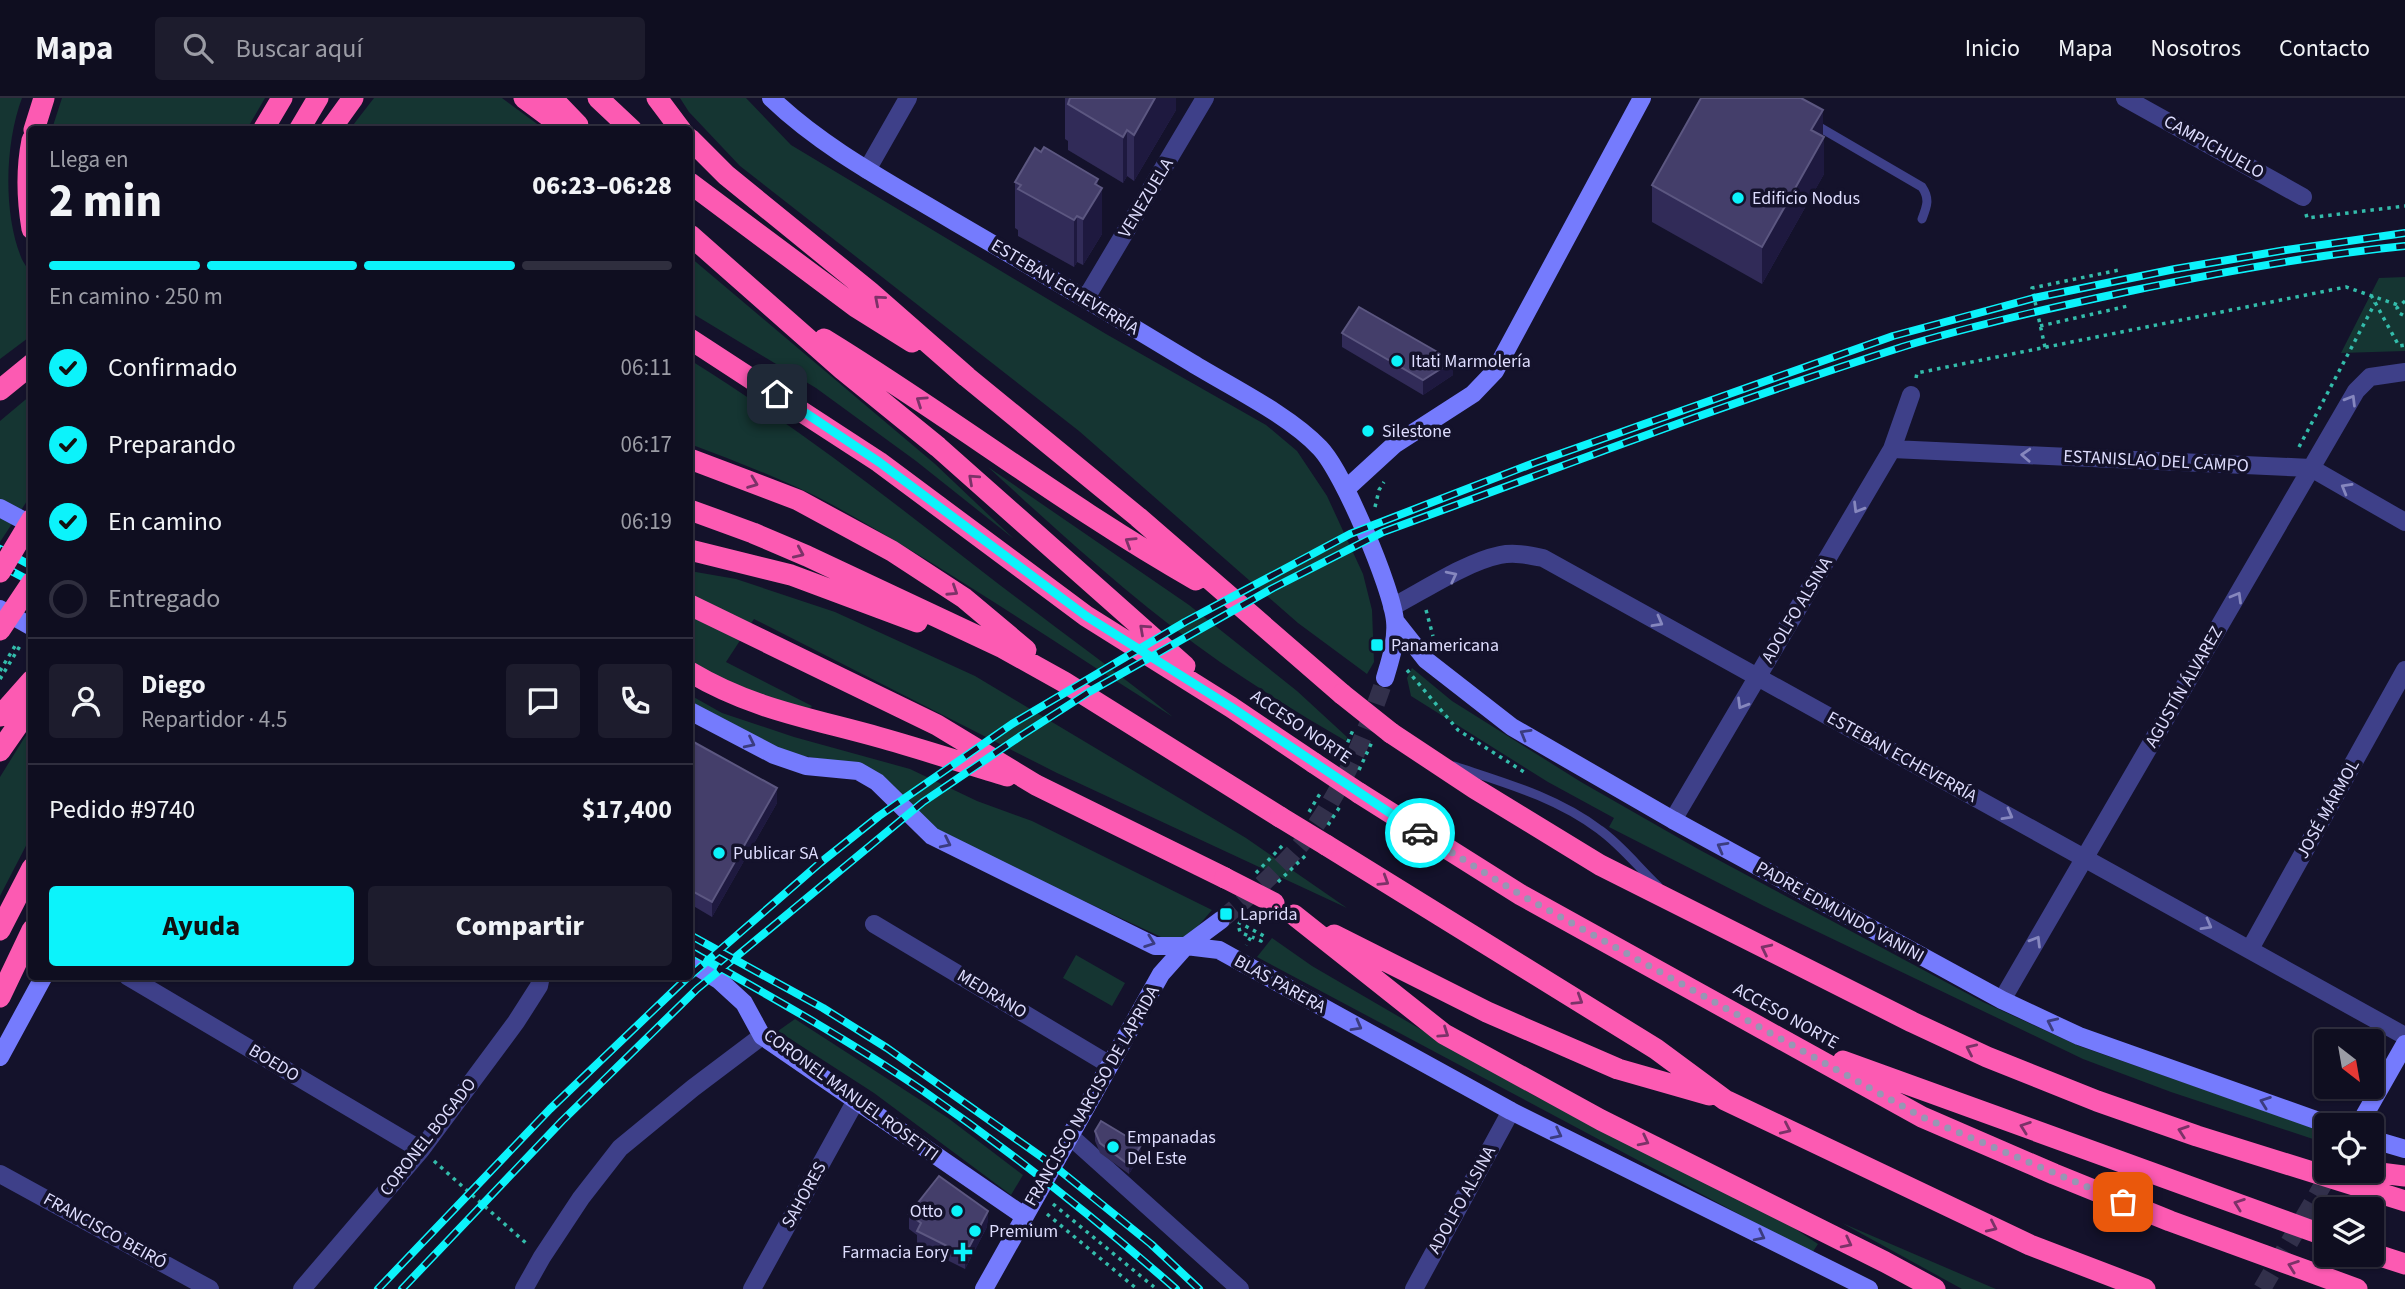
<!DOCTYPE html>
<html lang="es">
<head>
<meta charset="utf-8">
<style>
  body { margin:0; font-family:"Source Sans 3",sans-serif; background:#1d1c2d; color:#f1f3f6; height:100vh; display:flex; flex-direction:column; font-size:26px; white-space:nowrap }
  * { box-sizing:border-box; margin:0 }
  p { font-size:23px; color:#9b9ca5 }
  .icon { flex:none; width:38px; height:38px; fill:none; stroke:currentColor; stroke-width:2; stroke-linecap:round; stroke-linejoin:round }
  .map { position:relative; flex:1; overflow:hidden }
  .details { position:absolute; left:28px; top:28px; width:665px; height:854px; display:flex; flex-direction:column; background:#0f0e20; border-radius:7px; box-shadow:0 2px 5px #0004,0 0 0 2px #2f2e3e }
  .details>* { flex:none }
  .needle { width:46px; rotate:149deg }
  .tools { position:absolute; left:2314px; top:931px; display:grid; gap:14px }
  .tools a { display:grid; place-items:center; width:70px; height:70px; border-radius:7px; background:#0f0e20; box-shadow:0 2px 5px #0004,0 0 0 2px #2f2e3e; font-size:35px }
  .pin { position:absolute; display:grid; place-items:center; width:60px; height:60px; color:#fff; margin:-30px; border-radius:14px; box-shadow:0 4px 10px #0006 }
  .courier { position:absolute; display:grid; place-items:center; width:70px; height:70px; margin:-35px; border:5px solid #0cf3fb; border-radius:50%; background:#fff; color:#222; box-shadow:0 2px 9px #0007 }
  .overview em { font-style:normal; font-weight:800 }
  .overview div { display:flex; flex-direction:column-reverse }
  .overview { display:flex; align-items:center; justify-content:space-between; height:119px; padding:0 21px }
  h1 { font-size:46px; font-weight:800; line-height:52px }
  .bar { display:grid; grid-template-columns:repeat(4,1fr); gap:10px 7px; align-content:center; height:84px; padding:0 21px }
  .bar i { height:9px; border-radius:5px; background:#2f2e3e }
  .bar .active { background:#0cf3fb }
  .bar p { grid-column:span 4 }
  .line { display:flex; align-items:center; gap:18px; padding:0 21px; border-top:2px solid #2f2e3e }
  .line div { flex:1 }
  .round { display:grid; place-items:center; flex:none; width:74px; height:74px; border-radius:7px; background:#1d1c2d }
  ol { padding:0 21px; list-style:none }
  li { display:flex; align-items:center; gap:21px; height:77px }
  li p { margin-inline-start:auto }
  li .icon { padding:7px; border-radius:50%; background:#0cf3fb; color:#111; stroke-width:4 }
  li:last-child { color:#9b9ca5 }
  li i { width:38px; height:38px; border:4px solid #2f2e3e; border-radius:50% }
  .cta { display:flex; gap:14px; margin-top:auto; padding:14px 21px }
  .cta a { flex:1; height:80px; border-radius:7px; background:#0cf3fb; color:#111; font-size:28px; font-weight:800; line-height:80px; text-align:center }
  .cta a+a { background:#1d1c2d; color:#f1f3f6 }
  header { display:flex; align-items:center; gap:42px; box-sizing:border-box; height:98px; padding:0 35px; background:#0f0e20; border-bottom:2px solid #2f2e3e }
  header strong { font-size:33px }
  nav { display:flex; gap:38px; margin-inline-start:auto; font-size:24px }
  .search { width:490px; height:63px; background:#1d1c2d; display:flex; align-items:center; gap:18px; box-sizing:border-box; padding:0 24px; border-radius:7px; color:#9b9ca5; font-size:26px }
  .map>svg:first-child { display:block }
  .green { fill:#153532 }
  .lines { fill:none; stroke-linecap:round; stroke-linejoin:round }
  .secondary-tunnel { stroke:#32304b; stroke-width:18; stroke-dasharray:18 9; stroke-linecap:butt }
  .path { stroke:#33bcab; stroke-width:3.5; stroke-dasharray:3.5 5; stroke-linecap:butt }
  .lane { stroke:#3e4089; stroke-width:9 }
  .street { stroke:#3e4089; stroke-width:18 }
  .secondary { stroke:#757bfd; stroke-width:18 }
  .highway { stroke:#fc5ab2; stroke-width:21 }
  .rail-casing { stroke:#0cf3fb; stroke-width:8 }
  .rail { stroke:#14122b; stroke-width:5; stroke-dasharray:16; stroke-linecap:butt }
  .path-bridge { stroke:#33bcab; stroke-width:3.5; stroke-dasharray:3.5 5; stroke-linecap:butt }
  .highway-bridge { stroke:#fc5ab2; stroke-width:21 }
  .wall { fill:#312b58 }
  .shaded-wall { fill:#1e193f }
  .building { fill:#443e6a; stroke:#5c5781; stroke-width:2 }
  .oneway { stroke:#7c3268 }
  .oneway2 { stroke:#8687be }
  .oneway3 { stroke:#3b3c7f }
  .done { stroke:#9796b4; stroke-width:7; stroke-dasharray:0 12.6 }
  .route { stroke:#0cf3fb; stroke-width:9 }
  .poi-dot { fill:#0cf3fb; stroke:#14122b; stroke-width:2.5 }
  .labels { text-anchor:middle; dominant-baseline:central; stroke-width:7; stroke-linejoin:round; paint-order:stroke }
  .street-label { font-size:18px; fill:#deddfe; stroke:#14122b }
  .poi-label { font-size:18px; fill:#deddfe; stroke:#14122b; text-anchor:start }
</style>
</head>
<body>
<header>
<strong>Mapa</strong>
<div class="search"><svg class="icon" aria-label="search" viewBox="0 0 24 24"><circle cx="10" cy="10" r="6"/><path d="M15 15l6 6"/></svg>Buscar aquí</div>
<nav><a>Inicio</a><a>Mapa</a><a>Nosotros</a><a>Contacto</a></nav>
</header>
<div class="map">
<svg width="2405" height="1191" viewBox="0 0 2405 1191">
  <rect width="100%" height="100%" fill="#14122b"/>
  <path class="green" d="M0,0h22c-17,45 -19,114 -1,159 2,6 8,12 10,19 4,12 1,45 1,59l-32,24z
    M62,0h203l-18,31h-195z
    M374,0h128l42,31h-194z
    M680,0h66l45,47 315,189 160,91 31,26 30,45 36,78 9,36 2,52 -7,12 -69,-51 -219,-192 -339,-265 -51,-54z
    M690,159l245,207 79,75 -98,-78 -100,-73 -126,-76z
    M2405,179v74l-64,2 38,-75z
    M690,262c102,63 198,138 293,212 63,49 128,95 190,145 -114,-71 -224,-148 -342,-213 -45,-24 -94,-42 -141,-60z
    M31,297v100l-31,47v-121z
    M988,369l201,138 108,86 50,46 -1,4c-43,-25 -85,-51 -126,-79 -83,-58 -158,-127 -232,-195z
    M690,473l46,8 99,33 140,64 271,162 101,70 -290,-135 -303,-154 -28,43 86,44 -4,4 -55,-16 -63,-30z
    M1412,570l40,33 129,81 117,67 285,153 96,44 247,86 -4,10 -151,-50 -88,-33 -319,-153 -155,-79 5,-9 -66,-36 -137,-86 -4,-18z
    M690,597l32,18 72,24 116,32 67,32 55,20 180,89 -26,30 -25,-3 -229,-107 -98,-69 -49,-8 -95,-47z
    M31,629v109l-31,60v-119z
    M1272,840l40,28 223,130 250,126 33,22 -6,9 -555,-296z
    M1076,857l49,28 -13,23 -49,-28z
    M795,921l153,99 75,57 -12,20 -137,-102 -96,-62z
    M1842,1125l149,64 5,2h-34z"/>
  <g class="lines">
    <path class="secondary-tunnel" d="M1221,822c29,-24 57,-49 82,-78 37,-45 63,-108 82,-164
      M2262,1191l69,-118"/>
    <path class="path" d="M2306,116l1,4 98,-12
      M2371,197l28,51 6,-1
      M2405,203l-8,7 2,5 6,3
      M2040,228l88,-20
      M2045,249l-13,-59 87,-18
      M1916,280l1,-5 429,-86 52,18
      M2299,349l76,-144
      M1375,409l4,-17 5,-8
      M1426,512l7,26
      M1407,572l51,60 66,42
      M0,581l20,-33
      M1341,660l12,-28
      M1359,672l13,-28
      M1309,714l12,-20
      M1328,727l13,-20
      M1256,775l29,-30
      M1278,784l27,-26
      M1238,824l26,14 -3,5 -9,-4
      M1239,830l1,4 11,5 -5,8
      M434,1063l93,83
      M1053,1106l101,83
      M1047,1116l90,75"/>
    <path class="lane" d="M1814,26l108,63c8,12 5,19 0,32
      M1454,668c51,17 102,31 146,64 21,15 39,38 58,56"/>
    <path class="street" d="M2125,0l178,99
      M867,72l41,-72
      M1086,200l119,-200
      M1892,351l419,19 94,54
      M1392,509c31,-16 74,-45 108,-52 14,-3 28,0 43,3l862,478
      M1673,722l219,-371 19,-54
      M874,826l236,141
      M2250,851l155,-279
      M127,878l294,174
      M2002,902l354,-609 14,-14 35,-5
      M1070,1038l170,153
      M0,1076l210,115
      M302,1191l119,-139 95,-128 23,-36 2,-10
      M524,1191l18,-32 39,-59 39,-50 73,-60 69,-52
      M752,1191l103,-187
      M1414,1191l97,-178"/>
    <path class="secondary" d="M771,0c53,51 121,86 184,124 79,46 158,93 237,141 39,24 97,52 128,85 23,24 72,140 75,173 2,19 -5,40 -10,57
      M1346,391l48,-44 79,-51 22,-23 147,-273
      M0,410l32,17
      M0,511l32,18
      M1396,524l30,38 86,67 161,93 329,180 77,36 251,89
      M690,613l84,44 32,11 52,5 19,11 55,54 223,110h31l33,4 292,161 358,178
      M690,864l30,19 24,22 18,33 262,180
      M0,959l44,-81
      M2359,1027l46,-81
      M2371,1041l34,10
      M984,1191l177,-315 25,-28 35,-26"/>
    <path class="highway" d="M524,0l43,32
      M552,0l26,27
      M598,0l34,32
      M657,0l24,32
      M34,32l10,-32
      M263,32l19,-32
      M299,32l19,-32
      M330,32l23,-32
      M690,41l36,36 144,117 97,85 171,140 204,177
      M32,42c-6,30 -5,59 0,89
      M690,85l166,124 56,35
      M690,137l152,134 96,78 247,219
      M690,241l189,123 207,154 145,91 83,56
      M824,241c126,77 243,168 372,241
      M0,292l32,-26
      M690,361l108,41 94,51 72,47 62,52
      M690,412l63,23 54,23 196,92 61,34 216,135
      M690,452l101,25 126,47
      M690,507l247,120 99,60 189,93
      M690,574c62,37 120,46 188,65 43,12 86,26 129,39
      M0,618l32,-36
      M1391,635l83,55 126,77 312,157 75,35 110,44 100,35 208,65
      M0,653l32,-46
      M1359,695l162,102 401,222 132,57 116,47 187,68
      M1326,747l330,204 69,51 305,145 115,44
      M1294,817l150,119 157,86 284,142 50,27
      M0,832l32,-62
      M1334,837l153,77 131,57 91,26
      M0,899l32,-67
      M1843,963l483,175
      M2364,1073l41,5
      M2371,1155l34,11"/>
    <g class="rail-casing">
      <path id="rail" d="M0,451l32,17
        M0,467l32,17
        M690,837l133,73 64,40 166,117 98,79 48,45
        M690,853c78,44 157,88 232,139 88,61 173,128 254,199
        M690,878l130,-113 59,-47 133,-92 173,-102 165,-88 184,-71 359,-127 141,-38 141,-29 111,-19 119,-17
        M378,1191l172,-180 139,-133
        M402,1191l160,-168 135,-132 226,-187 99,-67 67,-43 184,-104 110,-56c172,-63 344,-129 519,-185 75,-23 152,-40 228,-56 91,-19 183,-36 275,-45"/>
    </g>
    <use href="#rail" class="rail"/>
    <path class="path-bridge" d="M0,573l15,-25"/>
    <path class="highway-bridge" d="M0,474l32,-53
      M0,532l32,-48
      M1342,596l49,39
      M1314,665l45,30
      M1280,719l46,28
      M1225,780l49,25"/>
  </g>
  <path class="wall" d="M1065,0h111v12l-42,71 -7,-5 -4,7 -55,-33v-9l-3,-2z
    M1823,38l1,38 -62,110 -110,-62v-37z
    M1015,84l83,3 4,49 -19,31 -6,-3 -3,5 -56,-31v-6l-3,-2z
    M1342,235l111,42 -30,20 -81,-48z
    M690,643l87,62 -65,114 -22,-13z
    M1095,1033l46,24 -12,19 -29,-21 -5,-12z
    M909,1116l79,11 -23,44 -48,-24v-10l-8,-6z"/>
  <path class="shaded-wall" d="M1155,0h21v12l-42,71v-46z
    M1823,12v30l1,-3v37l-62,110v-37l49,-117z
    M1127,32v46l-4,7v-46z
    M1098,81v14l4,-5v46l-19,31v-46l12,-35z
    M1077,118v46l-3,5v-47z
    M1453,263v14l-30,20v-15z
    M777,690v15l-65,114v-15z
    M1141,1047v10l-12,19v-9z
    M988,1113v14l-23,44v-14z"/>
  <path class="building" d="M1070,0h85l-21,37 -7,-5 -4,7 -55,-33z
    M1701,0h100l22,12 -12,20 13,7 -62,110 -110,-62z
    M1044,49l54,32 -3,5 7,4 -19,31 -6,-3 -3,4 -56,-31 3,-4 -6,-3 20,-34 6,4z
    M1359,209l94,54 -30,19 -81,-47z
    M690,642l87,48 -65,114 -22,-12z
    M1101,1023l40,24 -12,20 -29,-22 -5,-12z
    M939,1078l49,35 -23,44 -48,-24 4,-8 -12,-9z"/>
  <defs><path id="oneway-chevron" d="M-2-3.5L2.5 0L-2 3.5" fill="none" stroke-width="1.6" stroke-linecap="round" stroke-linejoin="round" transform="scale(1.75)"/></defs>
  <g class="oneway">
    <use href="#oneway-chevron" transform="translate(879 202) rotate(-139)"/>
    <use href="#oneway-chevron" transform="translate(921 303) rotate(-146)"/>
    <use href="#oneway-chevron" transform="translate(973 381) rotate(-138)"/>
    <use href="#oneway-chevron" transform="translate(753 385) rotate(21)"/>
    <use href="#oneway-chevron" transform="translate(1130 444) rotate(-148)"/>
    <use href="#oneway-chevron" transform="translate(799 455) rotate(24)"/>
    <use href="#oneway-chevron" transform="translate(953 493) rotate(33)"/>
    <use href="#oneway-chevron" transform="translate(1144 531) rotate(-138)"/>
    <use href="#oneway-chevron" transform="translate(1384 783) rotate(32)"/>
    <use href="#oneway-chevron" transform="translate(1766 851) rotate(-154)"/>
    <use href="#oneway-chevron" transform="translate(1578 902) rotate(32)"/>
    <use href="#oneway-chevron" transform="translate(1444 935) rotate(34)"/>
    <use href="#oneway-chevron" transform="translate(1971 951) rotate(-155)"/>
    <use href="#oneway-chevron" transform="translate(2025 1029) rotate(-160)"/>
    <use href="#oneway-chevron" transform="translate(1786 1031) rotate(25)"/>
    <use href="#oneway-chevron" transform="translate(2183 1033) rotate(-161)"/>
    <use href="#oneway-chevron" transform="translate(1644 1043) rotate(27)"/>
    <use href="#oneway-chevron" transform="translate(2239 1106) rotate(-160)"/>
    <use href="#oneway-chevron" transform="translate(1992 1129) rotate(25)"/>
    <use href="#oneway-chevron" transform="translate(1847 1145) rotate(27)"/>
    <use href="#oneway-chevron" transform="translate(2293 1168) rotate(-160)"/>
  </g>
  <g class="oneway2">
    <use href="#oneway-chevron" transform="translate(2351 302) rotate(-59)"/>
    <use href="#oneway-chevron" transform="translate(2026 357) rotate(-177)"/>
    <use href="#oneway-chevron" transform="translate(2346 390) rotate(-150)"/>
    <use href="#oneway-chevron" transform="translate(1858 410) rotate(121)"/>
    <use href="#oneway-chevron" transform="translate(1452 478) rotate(-27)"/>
    <use href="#oneway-chevron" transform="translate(2237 499) rotate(-60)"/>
    <use href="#oneway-chevron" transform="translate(1658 524) rotate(29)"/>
    <use href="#oneway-chevron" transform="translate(1742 606) rotate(121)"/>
    <use href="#oneway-chevron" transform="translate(2008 717) rotate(29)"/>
    <use href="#oneway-chevron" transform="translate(2207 827) rotate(29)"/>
    <use href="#oneway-chevron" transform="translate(2036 843) rotate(-59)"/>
  </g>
  <g class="oneway3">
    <use href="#oneway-chevron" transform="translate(1525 636) rotate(-150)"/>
    <use href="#oneway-chevron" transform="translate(750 645) rotate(26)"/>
    <use href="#oneway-chevron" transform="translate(946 745) rotate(26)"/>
    <use href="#oneway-chevron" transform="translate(1722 749) rotate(-151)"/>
    <use href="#oneway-chevron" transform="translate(1150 844) rotate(20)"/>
    <use href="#oneway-chevron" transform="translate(2052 925) rotate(-155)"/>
    <use href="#oneway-chevron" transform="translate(1357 928) rotate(29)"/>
    <use href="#oneway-chevron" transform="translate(2265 1004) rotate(-160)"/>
    <use href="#oneway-chevron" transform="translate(1557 1036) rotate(27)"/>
    <use href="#oneway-chevron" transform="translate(1760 1138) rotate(27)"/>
  </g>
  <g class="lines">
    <path class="done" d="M1420,735l101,62 401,222 201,85"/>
    <path class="route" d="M777,296l102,68 207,154 145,91 189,126"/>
  </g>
  <g class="poi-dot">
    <circle cx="1738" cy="100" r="7"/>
    <circle cx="1397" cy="263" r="7"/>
    <circle cx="1368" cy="333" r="7"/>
    <rect x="1370" y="540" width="14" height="14" rx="3.5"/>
    <circle cx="719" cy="755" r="7"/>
    <rect x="1219" y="809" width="14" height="14" rx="3.5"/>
    <circle cx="1113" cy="1049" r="7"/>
    <circle cx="957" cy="1113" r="7"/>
    <circle cx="975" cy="1133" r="7"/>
    <path d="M959.5 1143.5h7v7h7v7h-7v7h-7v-7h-7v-7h7z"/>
  </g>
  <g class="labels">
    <g class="street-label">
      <text transform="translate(2214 49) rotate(29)">CAMPICHUELO</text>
      <text transform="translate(1146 100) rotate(-59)">VENEZUELA</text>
      <text transform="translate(1065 189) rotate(31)">ESTEBAN ECHEVERRÍA</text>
      <text transform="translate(2156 363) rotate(3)">ESTANISLAO DEL CAMPO</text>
      <text transform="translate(1797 512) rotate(-59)">ADOLFO ALSINA</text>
      <text transform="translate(2184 589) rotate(-60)">AGUSTÍN ÁLVAREZ</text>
      <text transform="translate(1301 629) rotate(34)">ACCESO NORTE</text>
      <text transform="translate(1902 659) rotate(29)">ESTEBAN ECHEVERRÍA</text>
      <text transform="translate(2328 711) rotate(-61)">JOSÉ MÁRMOL</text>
      <text transform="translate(1840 814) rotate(29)">PADRE EDMUNDO VANINI</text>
      <text transform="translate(1280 886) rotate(29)">BLAS PARERA</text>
      <text transform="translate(992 896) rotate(31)">MEDRANO</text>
      <text transform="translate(1786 918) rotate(29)">ACCESO NORTE</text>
      <text transform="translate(274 965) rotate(31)">BOEDO</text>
      <text transform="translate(851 997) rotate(36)">CORONEL MANUEL ROSETTI</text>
      <text transform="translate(1092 998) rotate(-60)">FRANCISCO NARCISO DE LAPRIDA</text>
      <text transform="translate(428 1039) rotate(-52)">CORONEL BOGADO</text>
      <text transform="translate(804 1097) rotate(-61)">SAHORES</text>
      <text transform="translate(1462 1102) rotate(-61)">ADOLFO ALSINA</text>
      <text transform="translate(105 1133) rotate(29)">FRANCISCO BEIRÓ</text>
    </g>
    <g class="poi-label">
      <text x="1752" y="100">Edificio Nodus</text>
      <text x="1411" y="263">Itati Marmolería</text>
      <text x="1382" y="333">Silestone</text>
      <text x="1391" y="547">Panamericana</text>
      <text x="733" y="755">Publicar SA</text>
      <text x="1240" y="816">Laprida</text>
      <text x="1127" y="1039">Empanadas<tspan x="1127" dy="21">Del Este</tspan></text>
      <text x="943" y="1113" text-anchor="end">Otto</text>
      <text x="989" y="1133">Premium</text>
      <text x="949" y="1154" text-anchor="end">Farmacia Eory</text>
    </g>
  </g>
</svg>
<div class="tools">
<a><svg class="needle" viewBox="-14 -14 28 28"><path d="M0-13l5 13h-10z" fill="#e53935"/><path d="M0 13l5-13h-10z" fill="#9b9ca5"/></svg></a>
<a><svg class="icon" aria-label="locate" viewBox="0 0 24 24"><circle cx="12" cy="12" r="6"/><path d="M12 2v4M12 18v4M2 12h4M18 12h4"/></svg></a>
<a><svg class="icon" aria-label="layers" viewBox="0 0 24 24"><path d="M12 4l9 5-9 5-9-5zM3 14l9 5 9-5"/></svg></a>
</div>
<div class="pin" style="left:2123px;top:1104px;background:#ea580c"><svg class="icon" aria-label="bag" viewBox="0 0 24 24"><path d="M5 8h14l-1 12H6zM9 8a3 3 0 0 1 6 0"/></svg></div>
<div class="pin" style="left:777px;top:296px;background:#1f2937"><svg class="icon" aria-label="home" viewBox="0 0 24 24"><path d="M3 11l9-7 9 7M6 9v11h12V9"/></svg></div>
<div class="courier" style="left:1420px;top:735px"><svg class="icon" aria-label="car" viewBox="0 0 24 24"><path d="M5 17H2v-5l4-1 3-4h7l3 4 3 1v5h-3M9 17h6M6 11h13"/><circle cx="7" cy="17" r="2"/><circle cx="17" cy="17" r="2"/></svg></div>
<section class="details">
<div class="overview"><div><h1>2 min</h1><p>Llega en</p></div><em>06:23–06:28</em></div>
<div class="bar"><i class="active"></i><i class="active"></i><i class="active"></i><i></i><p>En camino · 250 m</p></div>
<ol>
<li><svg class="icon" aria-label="check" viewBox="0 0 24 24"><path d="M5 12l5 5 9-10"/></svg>Confirmado<p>06:11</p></li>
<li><svg class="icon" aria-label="check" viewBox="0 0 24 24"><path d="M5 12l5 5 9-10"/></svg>Preparando<p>06:17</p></li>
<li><svg class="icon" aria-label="check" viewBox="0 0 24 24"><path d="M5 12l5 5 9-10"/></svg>En camino<p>06:19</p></li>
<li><i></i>Entregado</li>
</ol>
<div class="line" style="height:126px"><a class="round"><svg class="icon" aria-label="person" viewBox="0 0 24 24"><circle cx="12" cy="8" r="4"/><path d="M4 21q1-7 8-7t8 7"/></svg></a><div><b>Diego</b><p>Repartidor · 4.5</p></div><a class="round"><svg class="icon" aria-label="chat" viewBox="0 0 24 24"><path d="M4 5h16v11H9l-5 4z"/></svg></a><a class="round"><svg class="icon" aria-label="phone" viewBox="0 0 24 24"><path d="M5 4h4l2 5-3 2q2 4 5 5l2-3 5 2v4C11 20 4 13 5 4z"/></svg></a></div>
<div class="line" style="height:91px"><div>Pedido #9740</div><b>$17,400</b></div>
<div class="cta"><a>Ayuda</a><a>Compartir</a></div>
</section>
</div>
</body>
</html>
